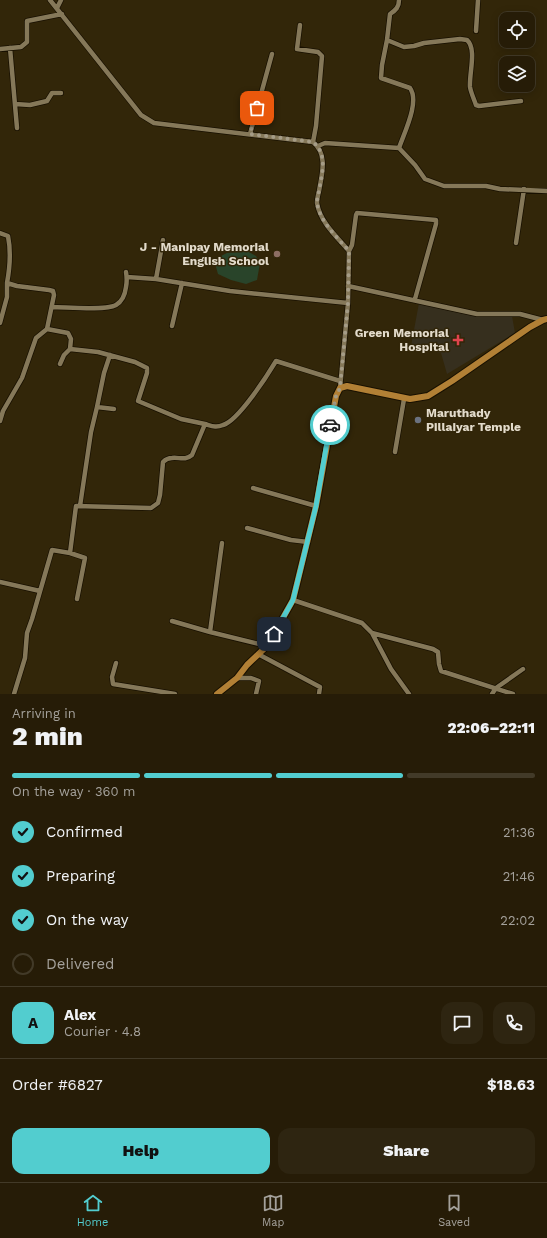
<!DOCTYPE html>
<html lang="en">
<head>
<meta charset="utf-8">
<style>
  body { margin:0; font-family:"Work Sans",sans-serif; background:#2e2511; color:#f1f3f6; height:100vh; display:flex; flex-direction:column; font-size:15px; white-space:nowrap }
  * { box-sizing:border-box; margin:0 }
  p { font-size:13px; color:#a4a19b }
  .icon { flex:none; width:22px; height:22px; fill:none; stroke:currentColor; stroke-width:2; stroke-linecap:round; stroke-linejoin:round }
  .map { position:relative; height:694px; overflow:hidden }
  .panel { display:flex; flex-direction:column; background:#261c07; flex:1 }
  .panel>* { flex:none }
  .tools { position:absolute; left:499px; top:12px; display:grid; gap:8px }
  .tools a { display:grid; place-items:center; width:36px; height:36px; border-radius:8px; background:#261c07; box-shadow:0 2px 10px #0003,0 0 0 1px #423a28; font-size:20px }
  .pin { position:absolute; display:grid; place-items:center; width:34px; height:34px; color:#fff; margin:-17px; border-radius:8px; box-shadow:0 2px 6px #0006 }
  .courier { position:absolute; display:grid; place-items:center; width:40px; height:40px; margin:-20px; border:3px solid #52cdcf; border-radius:50%; background:#fff; color:#222; box-shadow:0 1px 5px #0007 }
  .summary em { font-style:normal; font-weight:800 }
  .summary div { display:flex; flex-direction:column-reverse }
  .summary { display:flex; align-items:center; justify-content:space-between; height:68px; padding:0 12px }
  h1 { font-size:26px; font-weight:800; line-height:30px }
  .bar { display:grid; grid-template-columns:repeat(4,1fr); gap:6px 4px; align-content:center; height:48px; padding:0 12px }
  .bar i { height:5px; border-radius:3px; background:#423a28 }
  .bar .on { background:#52cdcf }
  .bar p { grid-column:span 4 }
  .line { display:flex; align-items:center; gap:10px; padding:0 12px; border-top:1px solid #423a28 }
  .line div { flex:1 }
  .round { display:grid; place-items:center; flex:none; width:42px; height:42px; border-radius:12px; background:#2e2511 }
  ol { padding:0 12px; list-style:none }
  li { display:flex; align-items:center; gap:12px; height:44px }
  li p { margin-inline-start:auto }
  li .icon { padding:4px; border-radius:50%; background:#52cdcf; color:#111; stroke-width:4 }
  li:last-child { color:#a4a19b }
  li i { width:22px; height:22px; border:2px solid #423a28; border-radius:50% }
  .primary-button { display:flex; gap:8px; margin-top:auto; padding:8px 12px }
  .primary-button a { flex:1; height:46px; border-radius:12px; background:#52cdcf; color:#111; font-size:16px; font-weight:800; line-height:46px; text-align:center }
  .primary-button a+a { background:#2e2511; color:#f1f3f6 }
  .tab-bar { display:flex; justify-content:space-around; align-items:center; height:56px; border-top:1px solid #423a28; background:#261c07; font-size:11px; color:#a4a19b }
  .tab-bar a { display:grid; justify-items:center; gap:2px }
  .tab-bar .on { color:#52cdcf }
  .map>svg:first-child { display:block }
  .industrial { fill:#362f1e }
  .green { fill:#29442a }
  .lines { fill:none; stroke-linecap:round; stroke-linejoin:round }
  .minor-casing { stroke:#181000; stroke-width:6 }
  .major-casing { stroke:#181000; stroke-width:8 }
  .minor { stroke:#857859; stroke-width:4.5 }
  .major { stroke:#b28035; stroke-width:6 }
  .done { stroke:#a59c87; stroke-width:4; stroke-dasharray:0 7.2 }
  .route { stroke:#52cdcf; stroke-width:5 }
  .education-dot { fill:#8d6e63; stroke:#322609; stroke-width:1.5 }
  .health-dot { fill:#e0444e; stroke:#322609; stroke-width:1.5 }
  .worship-dot { fill:#6b7280; stroke:#322609; stroke-width:1.5 }
  .labels { text-anchor:middle; dominant-baseline:central; stroke-width:3; stroke-linejoin:round; paint-order:stroke }
  .poi-label { font-size:12px; font-weight:bold; fill:#e3dbcb; stroke:#322609; text-anchor:end }
</style>
</head>
<body>
<div class="map">
<svg width="547" height="694" viewBox="0 0 547 694">
  <rect width="100%" height="100%" fill="#322609"/>
  <path class="industrial" d="M419,303l57,13h36l3,17 -68,41 -6,-21 -30,-7z"/>
  <path class="green" d="M247,251l9,5 4,7 -3,17 -11,4 -15,-4 -13,-6 -2,-7 1,-9 10,-5z"/>
  <g class="lines">
    <g class="minor-casing">
      <path id="minor" d="M50,0l91,115 13,8 159,19c15,12 9,32 6,49 -1,4 -2,8 -2,12 3,19 20,34 32,48l-1,52 -8,85
        M57,8l4,-8
        M300,25l-3,24 21,3 4,4 -6,70 -3,16
        M476,31l2,-31
        M387,40l17,7 10,-1 10,-3 36,-4 7,1c10,9 2,33 3,47 1,6 4,12 6,18l3,1 42,-5
        M10,48l7,80
        M0,49l21,-2 6,-5v-21l35,-7
        M15,104l15,1 17,-4 5,-8h9
        M250,134l22,-80
        M318,146l7,-3 74,5c5,-15 21,-46 11,-60l-29,-10 1,-13 5,-25 3,-26c6,-4 9,-7 9,-14
        M399,148l16,17 10,14 19,7h42l14,3 47,2
        M0,233l8,3c3,15 2,31 -1,47l10,3 32,4 4,1 1,4 -7,34 -11,9 -14,40 -19,33 -3,10
        M516,243l8,-54
        M349,251l3,-6 4,-30 1,-2 79,7v4l-21,75
        M127,277l29,2 74,12 118,12
        M156,279l7,-39
        M348,286l129,28h43l23,6
        M52,307c14,0 53,4 64,-2 7,-4 9,-10 10,-18 1,-5 1,-9 0,-15
        M0,323l7,-26v-14
        M172,326l10,-43
        M47,329l21,4 3,6 -1,10 28,3 37,10 12,6v5l-9,28 43,18 24,5
        M60,364l4,-9 6,-6
        M97,407l7,-34 6,-18
        M395,452l9,-53
        M253,488l63,18
        M80,506l11,-74 6,-25 17,2
        M247,528l44,12 17,2
        M222,543l-12,89 57,14
        M70,553l6,-47 75,2 7,-5 2,-8 3,-33c2,-2 6,-4 9,-4 7,-1 13,3 20,-3l13,-31c7,2 11,4 18,1 15,-4 44,-49 53,-64l64,20
        M0,582l40,9
        M293,600l69,23 10,10 19,36 18,25
        M172,621l38,11
        M372,633l61,16 5,3 1,12 2,7 72,23
        M258,654l62,33 -1,7
        M116,663l-4,14 1,7 62,10
        M237,678h14l8,3 -3,13
        M14,694l11,-36 2,-25 5,-14 20,-69 18,3 15,5 -8,41
        M492,694l4,-6 27,-19"/>
    </g>
    <g class="major-casing">
      <path id="major" d="M217,694l20,-16 10,-13 20,-19 26,-46 23,-94 20,-110 4,-8 7,-2 63,13 18,-3 24,-15 78,-54 13,-7 4,-1"/>
    </g>
    <use href="#minor" class="minor"/>
    <use href="#major" class="major"/>
  </g>
  <g class="lines">
    <path class="done" d="M257,108l-7,26 63,8c15,12 9,32 6,49 -1,4 -2,8 -2,12 3,19 20,34 32,48l-1,52 -8,85 -4,8 -6,29"/>
    <path class="route" d="M274,634l19,-34 23,-94 14,-81"/>
  </g>
  <circle class="education-dot" cx="277" cy="254" r="4"/>
  <path class="health-dot" d="M456 334h4v4h4v4h-4v4h-4v-4h-4v-4h4z"/>
  <circle class="worship-dot" cx="418" cy="420" r="4"/>
  <g class="labels">
    <g class="poi-label">
      <text x="269" y="247">J - Manipay Memorial<tspan x="269" dy="14">English School</tspan></text>
      <text x="449" y="333">Green Memorial<tspan x="449" dy="14">Hospital</tspan></text>
      <text x="426" y="413" text-anchor="start">Maruthady<tspan x="426" dy="14">Pillaiyar Temple</tspan></text>
    </g>
  </g>
</svg>
<div class="tools">
<a><svg class="icon" aria-label="locate" viewBox="0 0 24 24"><circle cx="12" cy="12" r="6"/><path d="M12 2v4M12 18v4M2 12h4M18 12h4"/></svg></a>
<a><svg class="icon" aria-label="layers" viewBox="0 0 24 24"><path d="M12 4l9 5-9 5-9-5zM3 14l9 5 9-5"/></svg></a>
</div>
<div class="pin" style="left:257px;top:108px;background:#ea580c"><svg class="icon" aria-label="bag" viewBox="0 0 24 24"><path d="M5 8h14l-1 12H6zM9 8a3 3 0 0 1 6 0"/></svg></div>
<div class="pin" style="left:274px;top:634px;background:#1f2937"><svg class="icon" aria-label="home" viewBox="0 0 24 24"><path d="M3 11l9-7 9 7M6 9v11h12V9"/></svg></div>
<div class="courier" style="left:330px;top:425px"><svg class="icon" aria-label="car" viewBox="0 0 24 24"><path d="M5 17H2v-5l4-1 3-4h7l3 4 3 1v5h-3M9 17h6M6 11h13"/><circle cx="7" cy="17" r="2"/><circle cx="17" cy="17" r="2"/></svg></div>
</div>
<section class="panel">
<div class="summary"><div><h1>2 min</h1><p>Arriving in</p></div><em>22:06–22:11</em></div>
<div class="bar"><i class="on"></i><i class="on"></i><i class="on"></i><i></i><p>On the way · 360 m</p></div>
<ol>
<li><svg class="icon" aria-label="check" viewBox="0 0 24 24"><path d="M5 12l5 5 9-10"/></svg>Confirmed<p>21:36</p></li>
<li><svg class="icon" aria-label="check" viewBox="0 0 24 24"><path d="M5 12l5 5 9-10"/></svg>Preparing<p>21:46</p></li>
<li><svg class="icon" aria-label="check" viewBox="0 0 24 24"><path d="M5 12l5 5 9-10"/></svg>On the way<p>22:02</p></li>
<li><i></i>Delivered</li>
</ol>
<div class="line" style="height:72px"><b class="round" style="background:#52cdcf;color:#111">A</b><div><b>Alex</b><p>Courier · 4.8</p></div><a class="round"><svg class="icon" aria-label="chat" viewBox="0 0 24 24"><path d="M4 5h16v11H9l-5 4z"/></svg></a><a class="round"><svg class="icon" aria-label="phone" viewBox="0 0 24 24"><path d="M5 4h4l2 5-3 2q2 4 5 5l2-3 5 2v4C11 20 4 13 5 4z"/></svg></a></div>
<div class="line" style="height:52px"><div>Order #6827</div><b>$18.63</b></div>
<div class="primary-button"><a>Help</a><a>Share</a></div>
</section>
<nav class="tab-bar">
<a class="on"><svg class="icon" aria-label="home" viewBox="0 0 24 24"><path d="M3 11l9-7 9 7M6 9v11h12V9"/></svg>Home</a>
<a><svg class="icon" aria-label="map" viewBox="0 0 24 24"><path d="M3 6l6-2 6 2 6-2v14l-6 2-6-2-6 2zM9 4v14M15 6v14"/></svg>Map</a>
<a><svg class="icon" aria-label="saved" viewBox="0 0 24 24"><path d="M7 4h10v16l-5-4-5 4z"/></svg>Saved</a>
</nav>
</body>
</html>
